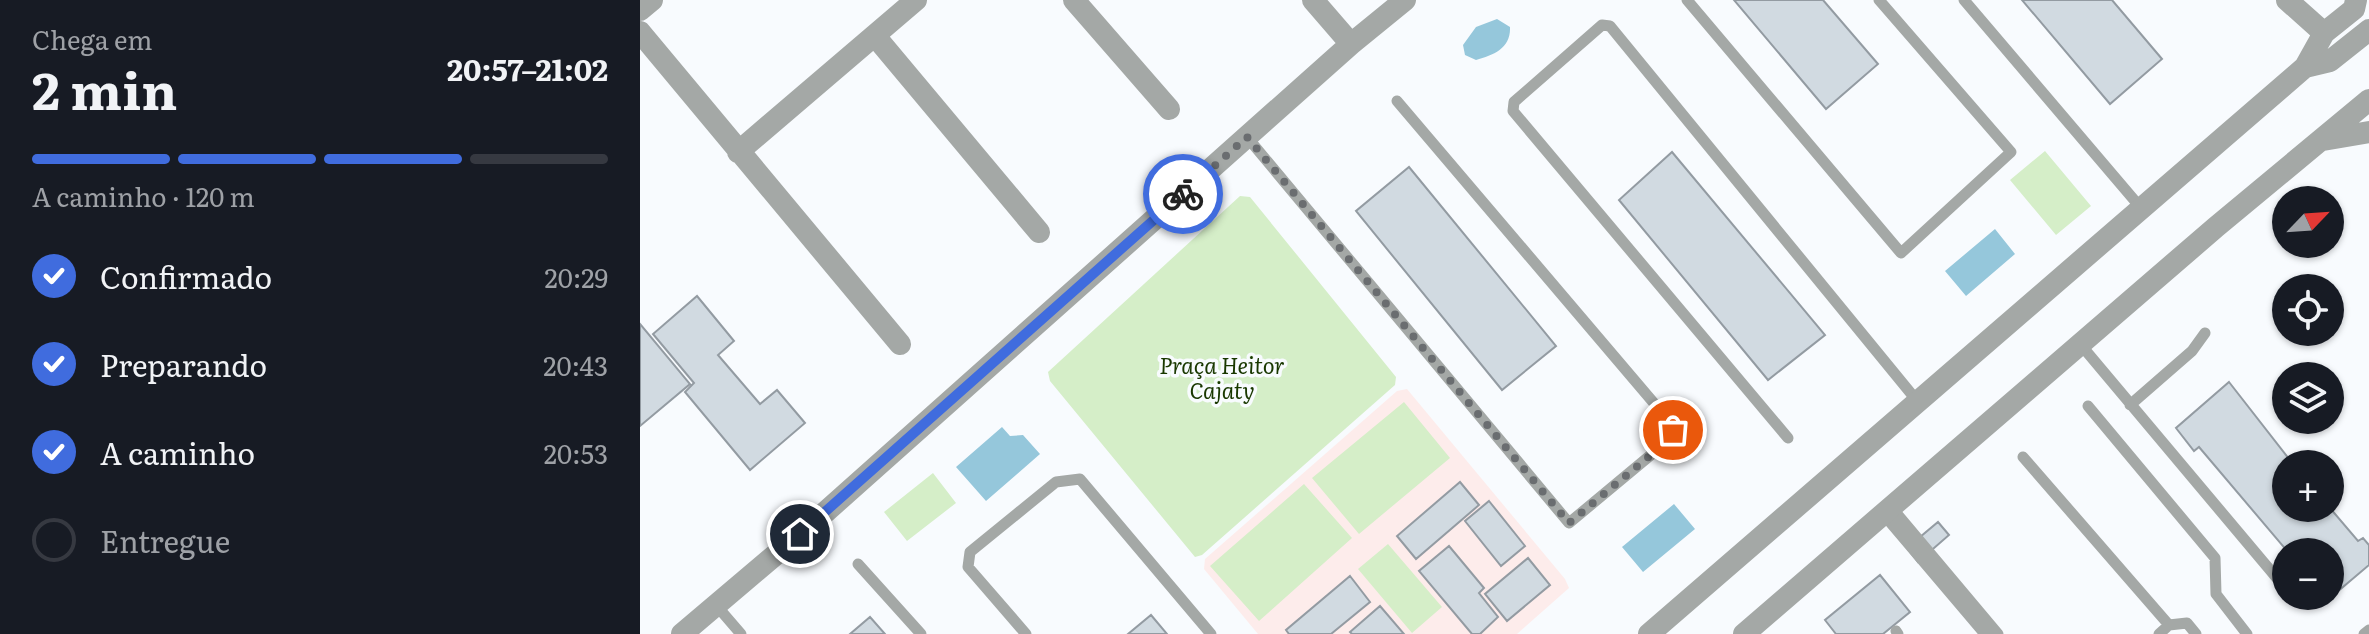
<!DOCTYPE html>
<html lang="pt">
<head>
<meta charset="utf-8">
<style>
  body { margin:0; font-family:Literata,serif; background:#242831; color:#f1f3f6; height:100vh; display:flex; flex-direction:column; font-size:30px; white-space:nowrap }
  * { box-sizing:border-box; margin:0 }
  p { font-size:26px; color:#9ea1a6 }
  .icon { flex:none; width:44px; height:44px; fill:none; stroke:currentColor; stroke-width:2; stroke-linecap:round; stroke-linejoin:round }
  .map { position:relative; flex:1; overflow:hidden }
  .sheet { display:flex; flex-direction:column; background:#171b24; width:640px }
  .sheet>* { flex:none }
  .needle { width:52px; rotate:65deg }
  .buttons { position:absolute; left:1632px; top:186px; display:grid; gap:16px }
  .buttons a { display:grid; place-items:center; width:72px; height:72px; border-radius:50%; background:#171b24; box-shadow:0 2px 6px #0004; font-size:40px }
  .pin { position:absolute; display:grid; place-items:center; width:68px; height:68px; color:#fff; margin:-34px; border:4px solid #fff; border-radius:50%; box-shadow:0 2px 8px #0007 }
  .courier { position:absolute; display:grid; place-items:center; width:80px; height:80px; margin:-40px; border:6px solid #406cde; border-radius:50%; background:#fff; color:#222; box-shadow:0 2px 10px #0007 }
  .head em { font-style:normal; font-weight:700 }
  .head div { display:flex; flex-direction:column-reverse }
  .head { display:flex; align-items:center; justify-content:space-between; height:136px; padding:0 32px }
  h1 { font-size:52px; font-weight:700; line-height:60px }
  .bar { display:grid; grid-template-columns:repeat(4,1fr); gap:12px 8px; align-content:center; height:96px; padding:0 32px }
  .bar i { height:10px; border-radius:6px; background:#363941 }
  .bar .current { background:#406cde }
  .bar p { grid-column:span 4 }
  ol { padding:0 32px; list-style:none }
  li { display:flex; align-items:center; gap:24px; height:88px }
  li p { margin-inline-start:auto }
  li .icon { padding:8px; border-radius:50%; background:#406cde; color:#fff; stroke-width:4 }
  li:last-child { color:#9ea1a6 }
  li i { width:44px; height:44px; border:4px solid #363941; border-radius:50% }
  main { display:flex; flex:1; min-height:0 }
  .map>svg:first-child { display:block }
  .education { fill:#fdeceb }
  .green { fill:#d5eec8 }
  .water { fill:#95c7db }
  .building { fill:#d1dae1; stroke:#939ba2; stroke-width:2 }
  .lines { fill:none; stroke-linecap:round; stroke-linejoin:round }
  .lane { stroke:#a4a8a6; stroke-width:11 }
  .street { stroke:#a4a8a6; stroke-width:22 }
  .done { stroke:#6a6d70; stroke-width:8; stroke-dasharray:0 14.4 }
  .route { stroke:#406cde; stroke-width:10 }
  .labels { text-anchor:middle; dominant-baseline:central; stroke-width:7; stroke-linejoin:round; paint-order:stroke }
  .park-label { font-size:22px; font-style:italic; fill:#193800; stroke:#f8fbfe }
</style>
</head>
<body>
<main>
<section class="sheet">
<div class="head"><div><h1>2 min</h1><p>Chega em</p></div><em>20:57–21:02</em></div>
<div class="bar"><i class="current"></i><i class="current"></i><i class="current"></i><i></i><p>A caminho · 120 m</p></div>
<ol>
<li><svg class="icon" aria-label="check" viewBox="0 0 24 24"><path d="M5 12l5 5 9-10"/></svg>Confirmado<p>20:29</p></li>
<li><svg class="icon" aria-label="check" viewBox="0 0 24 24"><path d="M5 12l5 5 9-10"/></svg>Preparando<p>20:43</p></li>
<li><svg class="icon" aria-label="check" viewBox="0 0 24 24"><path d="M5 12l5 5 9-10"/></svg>A caminho<p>20:53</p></li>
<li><i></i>Entregue</li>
</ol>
</section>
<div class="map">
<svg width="1729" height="634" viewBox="0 0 1729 634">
  <rect width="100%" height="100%" fill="#f8fbfe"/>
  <path class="education" d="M767,389l158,190 4,9 -52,46h-259l-54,-65 1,-10 192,-168z"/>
  <path class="green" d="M1405,151l46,55 -35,29 -46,-55z
    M600,196l10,1 146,180 -1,8 -193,170 -7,2 -145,-176 -2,-9z
    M764,402l46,56 -91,76 -47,-56z
    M293,473l23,30 -49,38 -23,-29z
    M664,484l48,54 -93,83 -49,-55z
    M748,544l54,63 -30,26 -54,-64z"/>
  <path class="water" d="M857,19l13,8c1,21 -16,28 -34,33l-11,-5 -2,-10 13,-18z
    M1355,229l20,25 -49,42 -21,-25z
    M362,427l8,9 13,-1 17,19 -54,47 -30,-34z
    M1034,504l21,25 -52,43 -21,-25z"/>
  <path class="building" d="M1094,0h89l55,64 -52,45z
    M1382,0h90l50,59 -52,45z
    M1032,152l153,183 -57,45 -149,-180z
    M769,167l147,179 -54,44 -146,-179z
    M57,296l37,45 -16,14 42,49 17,-14 28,33 -55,47 -65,-78 9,-9 -41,-49z
    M0,324l50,60 -50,42z
    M1589,382l64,82h-7v44h44l28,33 5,-3 6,7v20l-45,38 -6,-7h12v-44h-42l-89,-105 -5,4 -18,-23z
    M820,482l19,23 -63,54 -19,-23z
    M849,501l36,45 -24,20 -36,-45z
    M1298,522l11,13 -31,27 -11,-14z
    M809,546l35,42 -5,5 19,24 -18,17h-8l-53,-63z
    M888,558l22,27 -43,36 -22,-27z
    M1240,575l30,37 -27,22h-47l-11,-14z
    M710,576l20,26 -39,32h-42l-3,-4z
    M740,606l24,28h-52l-2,-2z
    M511,615l16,19h-39z
    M230,617l15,17h-35z"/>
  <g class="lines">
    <path class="lane" d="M1047,0l214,253 110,-101 -132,-152
      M1324,0l177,208
      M607,137l322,386 101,-84v-17l-273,-321
      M1441,345l205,244
      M1490,405l62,-54 13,-18
      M1448,406l127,152 1,36 31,40
      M1148,438l-275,-327 1,-9 88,-77 8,1 308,376
      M1383,457l146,168 18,-2 9,11
      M1252,508l106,126
      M1244,515l101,119
      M218,564l63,70
      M1652,596l2,2
      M76,605l25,29
      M1256,631l2,3
      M386,634l-58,-67 2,-15 86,-70 24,-3 131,155
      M1519,634l10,-9
      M1724,634l5,-4"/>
    <path class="street" d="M434,0l95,109
      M673,0l38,44
      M1647,0l37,33 30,-24 2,-9
      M0,10l12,-10
      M0,32l260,312
      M1684,33l-19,34 25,-6 39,-31
      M235,36l164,196
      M1683,140l46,-8
      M98,152l178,-152
      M42,634l139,-118 530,-472 54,-44
      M1009,634l656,-567
      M1104,634l472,-407 153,-127"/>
  </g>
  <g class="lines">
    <path class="done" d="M543,194l64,-57 322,386 101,-84 3,-9"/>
    <path class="route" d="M160,534l383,-340"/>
  </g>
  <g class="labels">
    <g class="park-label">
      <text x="582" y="364">Praça Heitor<tspan x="582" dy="25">Cajaty</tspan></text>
    </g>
  </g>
</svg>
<div class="buttons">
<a><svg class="needle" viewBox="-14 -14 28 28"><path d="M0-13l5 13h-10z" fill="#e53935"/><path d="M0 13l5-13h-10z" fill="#9ea1a6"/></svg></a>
<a><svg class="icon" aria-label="locate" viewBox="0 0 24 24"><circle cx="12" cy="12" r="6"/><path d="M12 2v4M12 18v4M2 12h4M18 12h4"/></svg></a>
<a><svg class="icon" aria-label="layers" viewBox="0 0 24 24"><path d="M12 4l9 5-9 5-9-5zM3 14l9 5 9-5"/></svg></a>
<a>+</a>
<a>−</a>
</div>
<div class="pin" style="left:1033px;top:430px;background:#ea580c"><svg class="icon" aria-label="bag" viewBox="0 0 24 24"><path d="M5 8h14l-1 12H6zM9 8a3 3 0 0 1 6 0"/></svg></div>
<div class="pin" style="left:160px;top:534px;background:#1f2937"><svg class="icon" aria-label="home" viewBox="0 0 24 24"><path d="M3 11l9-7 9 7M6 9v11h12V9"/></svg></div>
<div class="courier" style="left:543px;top:194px"><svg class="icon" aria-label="bike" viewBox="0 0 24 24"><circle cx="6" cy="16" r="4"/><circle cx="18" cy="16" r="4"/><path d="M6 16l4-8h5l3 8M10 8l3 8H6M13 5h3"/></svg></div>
</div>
</main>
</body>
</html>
